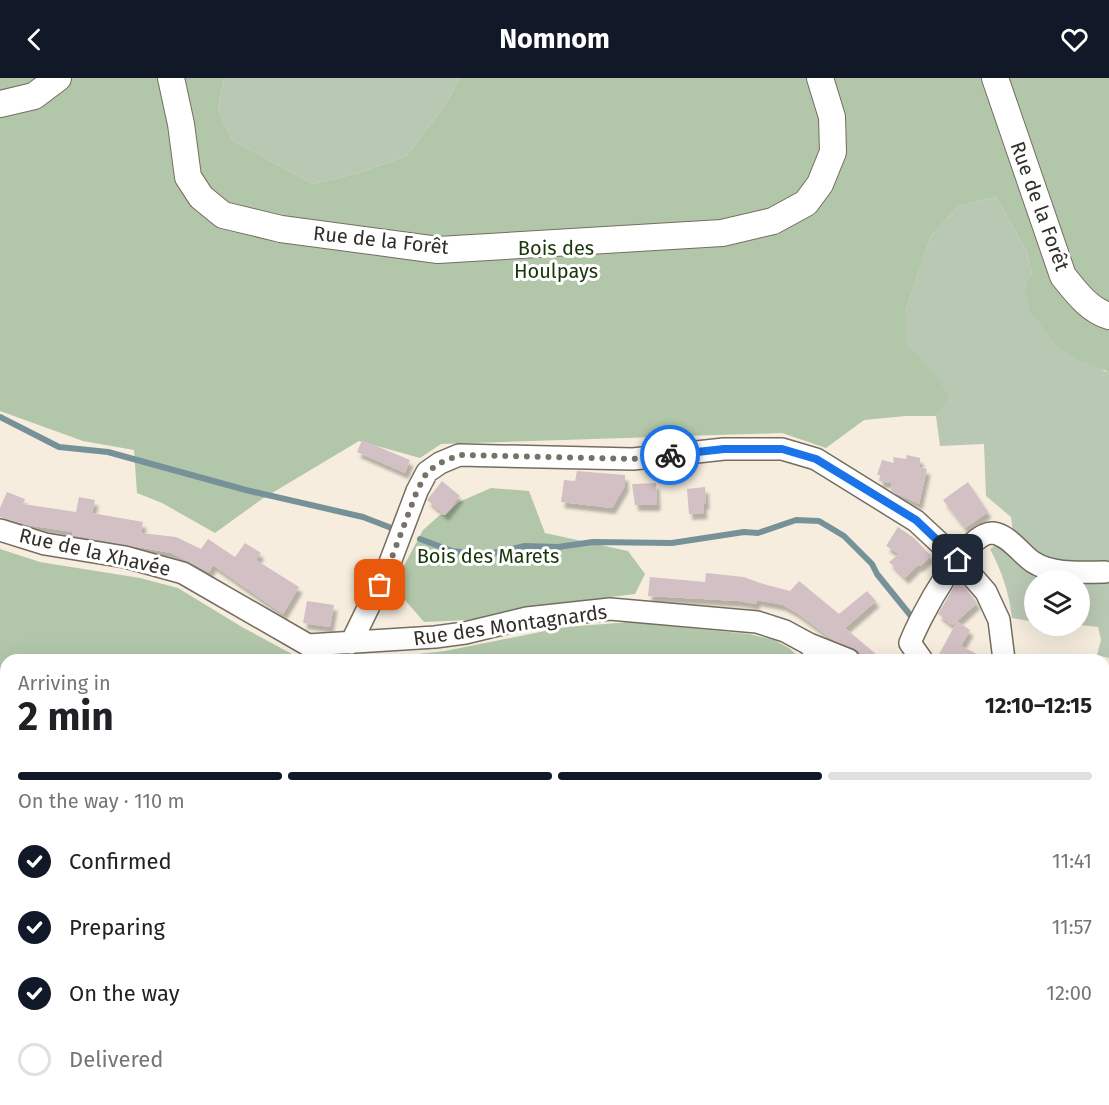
<!DOCTYPE html>
<html lang="en">
<head>
<meta charset="utf-8">
<style>
  body { margin:0; font-family:"Fira Sans",sans-serif; background:#f2f2f2; color:#202124; height:100vh; display:flex; flex-direction:column; font-size:22px; white-space:nowrap }
  * { box-sizing:border-box; margin:0 }
  p { font-size:20px; color:#757577 }
  .icon { flex:none; width:33px; height:33px; fill:none; stroke:currentColor; stroke-width:2; stroke-linecap:round; stroke-linejoin:round }
  .map { position:relative; flex:1; overflow:hidden }
  .panel { position:absolute; left:0px; top:576px; width:1110px; height:452px; display:flex; flex-direction:column; background:#fff; border-radius:18px 18px 0 0; box-shadow:0 6px 24px #0002 }
  .panel>* { flex:none }
  .controls { position:absolute; left:1024px; top:492px; display:grid; gap:12px }
  .controls a { display:grid; place-items:center; width:66px; height:66px; border-radius:50%; background:#fff; box-shadow:0 6px 24px #0002; font-size:30px }
  .pin { position:absolute; display:grid; place-items:center; width:51px; height:51px; color:#fff; margin:-26px; border-radius:12px; box-shadow:0 3px 9px #0006 }
  .courier { position:absolute; display:grid; place-items:center; width:60px; height:60px; margin:-30px; border:4px solid #1a73e8; border-radius:50%; background:#fff; color:#222; box-shadow:0 2px 8px #0007 }
  .overview em { font-style:normal; font-weight:700 }
  .overview div { display:flex; flex-direction:column-reverse }
  .overview { display:flex; align-items:center; justify-content:space-between; height:102px; padding:0 18px }
  h1 { font-size:39px; font-weight:700; line-height:45px }
  .bar { display:grid; grid-template-columns:repeat(4,1fr); gap:9px 6px; align-content:center; height:72px; padding:0 18px }
  .bar i { height:8px; border-radius:4px; background:#e0e0e0 }
  .bar .selected { background:#111827 }
  .bar p { grid-column:span 4 }
  ol { padding:0 18px; list-style:none }
  li { display:flex; align-items:center; gap:18px; height:66px }
  li p { margin-inline-start:auto }
  li .icon { padding:6px; border-radius:50%; background:#111827; color:#fff; stroke-width:4 }
  li:last-child { color:#757577 }
  li i { width:33px; height:33px; border:3px solid #e0e0e0; border-radius:50% }
  header { display:flex; justify-content:space-between; align-items:center; height:78px; padding:0 18px; background:#111827; color:#fff; font-size:27px; font-weight:700 }
  .map>svg:first-child { display:block }
  .green { fill:#b9c8b3 }
  .forest { fill:#b2c7a9 }
  .lines { fill:none; stroke-linecap:round; stroke-linejoin:round }
  .stream { stroke:#769298; stroke-width:6 }
  .building { fill:#d2c0c5; filter:url(#shadow) }
  .minor-casing { stroke:#756d5f; stroke-width:24 }
  .major-casing { stroke:#756d5f; stroke-width:28 }
  .minor { stroke:#fff; stroke-width:21 }
  .major { stroke:#fff; stroke-width:26 }
  .done { stroke:#777268; stroke-width:6; stroke-dasharray:0 10.8 }
  .route { stroke:#1a73e8; stroke-width:8 }
  .labels { text-anchor:middle; dominant-baseline:central; stroke-width:6; stroke-linejoin:round; paint-order:stroke }
  .street-label { font-size:20px; fill:#322f29; stroke:#fff }
  .park-label { font-size:20px; fill:#1a3509; stroke:#fff }
</style>
</head>
<body>
<header><svg class="icon" aria-label="back" viewBox="0 0 24 24"><path d="M15 5l-7 7 7 7"/></svg>Nomnom<svg class="icon" aria-label="heart" viewBox="0 0 24 24"><path d="M12 20l-8-8c-3-5 5-10 8-4 3-6 11-1 8 4z"/></svg></header>
<div class="map">
<svg width="1109" height="1027" viewBox="0 0 1109 1027">
  <defs>
    <filter id="shadow"><feDropShadow dx="3.5" dy="6" stdDeviation="1.5" flood-color="#0004"/></filter>
  </defs>
  <rect width="100%" height="100%" fill="#f6edde"/>
  <path class="green" d="M224,0h236l-17,30 -37,48 -47,17 -46,11 -81,-44 -14,-31z
    M996,119l30,53 6,23 -7,14 79,84 5,1v286l-12,-3 4,-15 -3,-13 -18,-2v-45h-45v42l-23,-4c-3,-26 -10,-46 -22,-69l23,-16 -2,-16 -25,-21 -2,-52 -44,2 -4,-30 12,-18 -43,-55v-30l26,-77 28,-30z"/>
  <path class="forest" d="M0,0h224l-6,31 14,31 81,44 46,-11 47,-17 37,-48 17,-30h649v294l-33,-13 -21,-15 -26,-35 -4,-23 7,-13 -6,-23 -30,-53 -37,9 -28,30 -26,77v30l30,31 14,24 -13,18h-30l-42,4 -38,28 -44,-15 -341,11 -21,14 -61,-17 -97,58 -47,34 -53,-30 -25,-10 -3,-43 -51,-9 -83,-30z
    M491,410l38,3 16,42 83,18 17,23 -10,20 -89,11 7,23 77,-6 119,12 25,6 15,8 13,12h-435l78,-9 100,-20 -6,-24 -71,13 -44,2 -20,-23 -5,-24 24,-45 17,-15h5l14,-13z
    M0,471l40,13 100,16 38,10 64,39 61,33h-297v440h622l-7,5h-621z"/>
  <g class="lines">
    <path class="stream" d="M0,339l59,30 49,5 138,38 117,27 31,12
      M420,461l32,12 32,4 41,-9 33,1 35,-5 79,1 72,-11 14,1 38,-13 23,1 25,15 28,28 5,10 38,47"/>
  </g>
  <path class="building" d="M362,362l48,20 -5,13 -48,-21z
    M907,377l13,3v9l7,2 -8,35 -28,-13 1,-8 -13,-2 1,-6h-3l5,-15 12,3 -1,-6 13,2z
    M577,393l48,4v11l-13,22 -51,-6 3,-22 11,1z
    M442,403l18,15 -15,19 -18,-15z
    M968,404l20,30 -23,16 -22,-28z
    M656,405l1,22h-22l-3,-21z
    M705,409l1,17h-3l1,9 -15,1 -2,-25z
    M7,414l18,7 -2,5 53,8 3,-15 16,3 -3,13 51,9 -2,11 35,4 25,12 7,-10 27,18 10,-14 16,10 -5,7 43,27 -16,27 -70,-49 -4,7 -38,-19 -99,-18v-3l-44,-7 -28,-8v-9z
    M898,449l16,11 17,18 -11,10 -2,-1 -13,13 -16,-16 10,-8 -13,-8z
    M706,495l38,4 16,6 30,8 9,-10 40,33 28,-23 9,10 -31,27 38,32h-22l-2,-7 -5,-5 -19,-7 -38,-28 -14,-8 -26,-5 -1,4 -17,-3 -91,-5 2,-19 55,5z
    M960,503l17,22 -20,18 13,9 -9,16 28,14h-53l21,-39 -5,4 -14,-11 17,-29z
    M307,523l27,4 -4,22 -27,-4z"/>
  <g class="lines">
    <g class="minor-casing">
      <path id="minor" d="M0,452l45,14 80,13 58,16 125,72 127,-8 30,-4 62,-15 83,-9 147,13 28,9 24,13 12,16
        M351,565l38,-78 28,-74 10,-19 13,-9 19,-8 174,4 91,-10h58l34,10 100,62 42,39 28,32 13,28 5,40
        M809,566l40,16
        M922,582l-12,-17c9,-24 55,-112 83,-110 16,2 28,21 40,29 20,13 50,10 72,10
        M1104,777l5,5
        M1104,862h5
        M776,1027l4,-5
        M1102,1027l7,-4"/>
    </g>
    <g class="major-casing">
      <path id="major" d="M171,0l10,46 7,53 13,20 22,18 58,14 157,21 284,-17 51,-12 33,-18 14,-19 13,-32 -1,-35 -12,-39
        M995,0l68,198c13,16 26,34 46,40
        M0,26l34,-8 24,-18"/>
    </g>
    <use href="#minor" class="minor"/>
    <use href="#major" class="major"/>
  </g>
  <g class="lines">
    <path class="done" d="M380,507l9,-20 28,-74 10,-19 13,-9 19,-8 174,4 37,-4"/>
    <path class="route" d="M670,377l54,-6h58l34,10 100,61 42,40"/>
  </g>
  <g class="labels">
    <g class="street-label">
      <text transform="translate(1040 128) rotate(70)">Rue de la Forêt</text>
      <text transform="translate(381 162) rotate(6)">Rue de la Forêt</text>
      <text transform="translate(95 474) rotate(13)">Rue de la Xhavée</text>
      <text transform="translate(510 547) rotate(-8)">Rue des Montagnards</text>
    </g>
    <g class="park-label">
      <text x="556" y="170">Bois des<tspan x="556" dy="23">Houlpays</tspan></text>
      <text x="488" y="478">Bois des Marets</text>
    </g>
  </g>
</svg>
<div class="controls">
<a><svg class="icon" aria-label="layers" viewBox="0 0 24 24"><path d="M12 4l9 5-9 5-9-5zM3 14l9 5 9-5"/></svg></a>
</div>
<div class="pin" style="left:380px;top:507px;background:#ea580c"><svg class="icon" aria-label="bag" viewBox="0 0 24 24"><path d="M5 8h14l-1 12H6zM9 8a3 3 0 0 1 6 0"/></svg></div>
<div class="pin" style="left:958px;top:482px;background:#1f2937"><svg class="icon" aria-label="home" viewBox="0 0 24 24"><path d="M3 11l9-7 9 7M6 9v11h12V9"/></svg></div>
<div class="courier" style="left:670px;top:377px"><svg class="icon" aria-label="bike" viewBox="0 0 24 24"><circle cx="6" cy="16" r="4"/><circle cx="18" cy="16" r="4"/><path d="M6 16l4-8h5l3 8M10 8l3 8H6M13 5h3"/></svg></div>
<section class="panel">
<div class="overview"><div><h1>2 min</h1><p>Arriving in</p></div><em>12:10–12:15</em></div>
<div class="bar"><i class="selected"></i><i class="selected"></i><i class="selected"></i><i></i><p>On the way · 110 m</p></div>
<ol>
<li><svg class="icon" aria-label="check" viewBox="0 0 24 24"><path d="M5 12l5 5 9-10"/></svg>Confirmed<p>11:41</p></li>
<li><svg class="icon" aria-label="check" viewBox="0 0 24 24"><path d="M5 12l5 5 9-10"/></svg>Preparing<p>11:57</p></li>
<li><svg class="icon" aria-label="check" viewBox="0 0 24 24"><path d="M5 12l5 5 9-10"/></svg>On the way<p>12:00</p></li>
<li><i></i>Delivered</li>
</ol>
</section>
</div>
</body>
</html>
